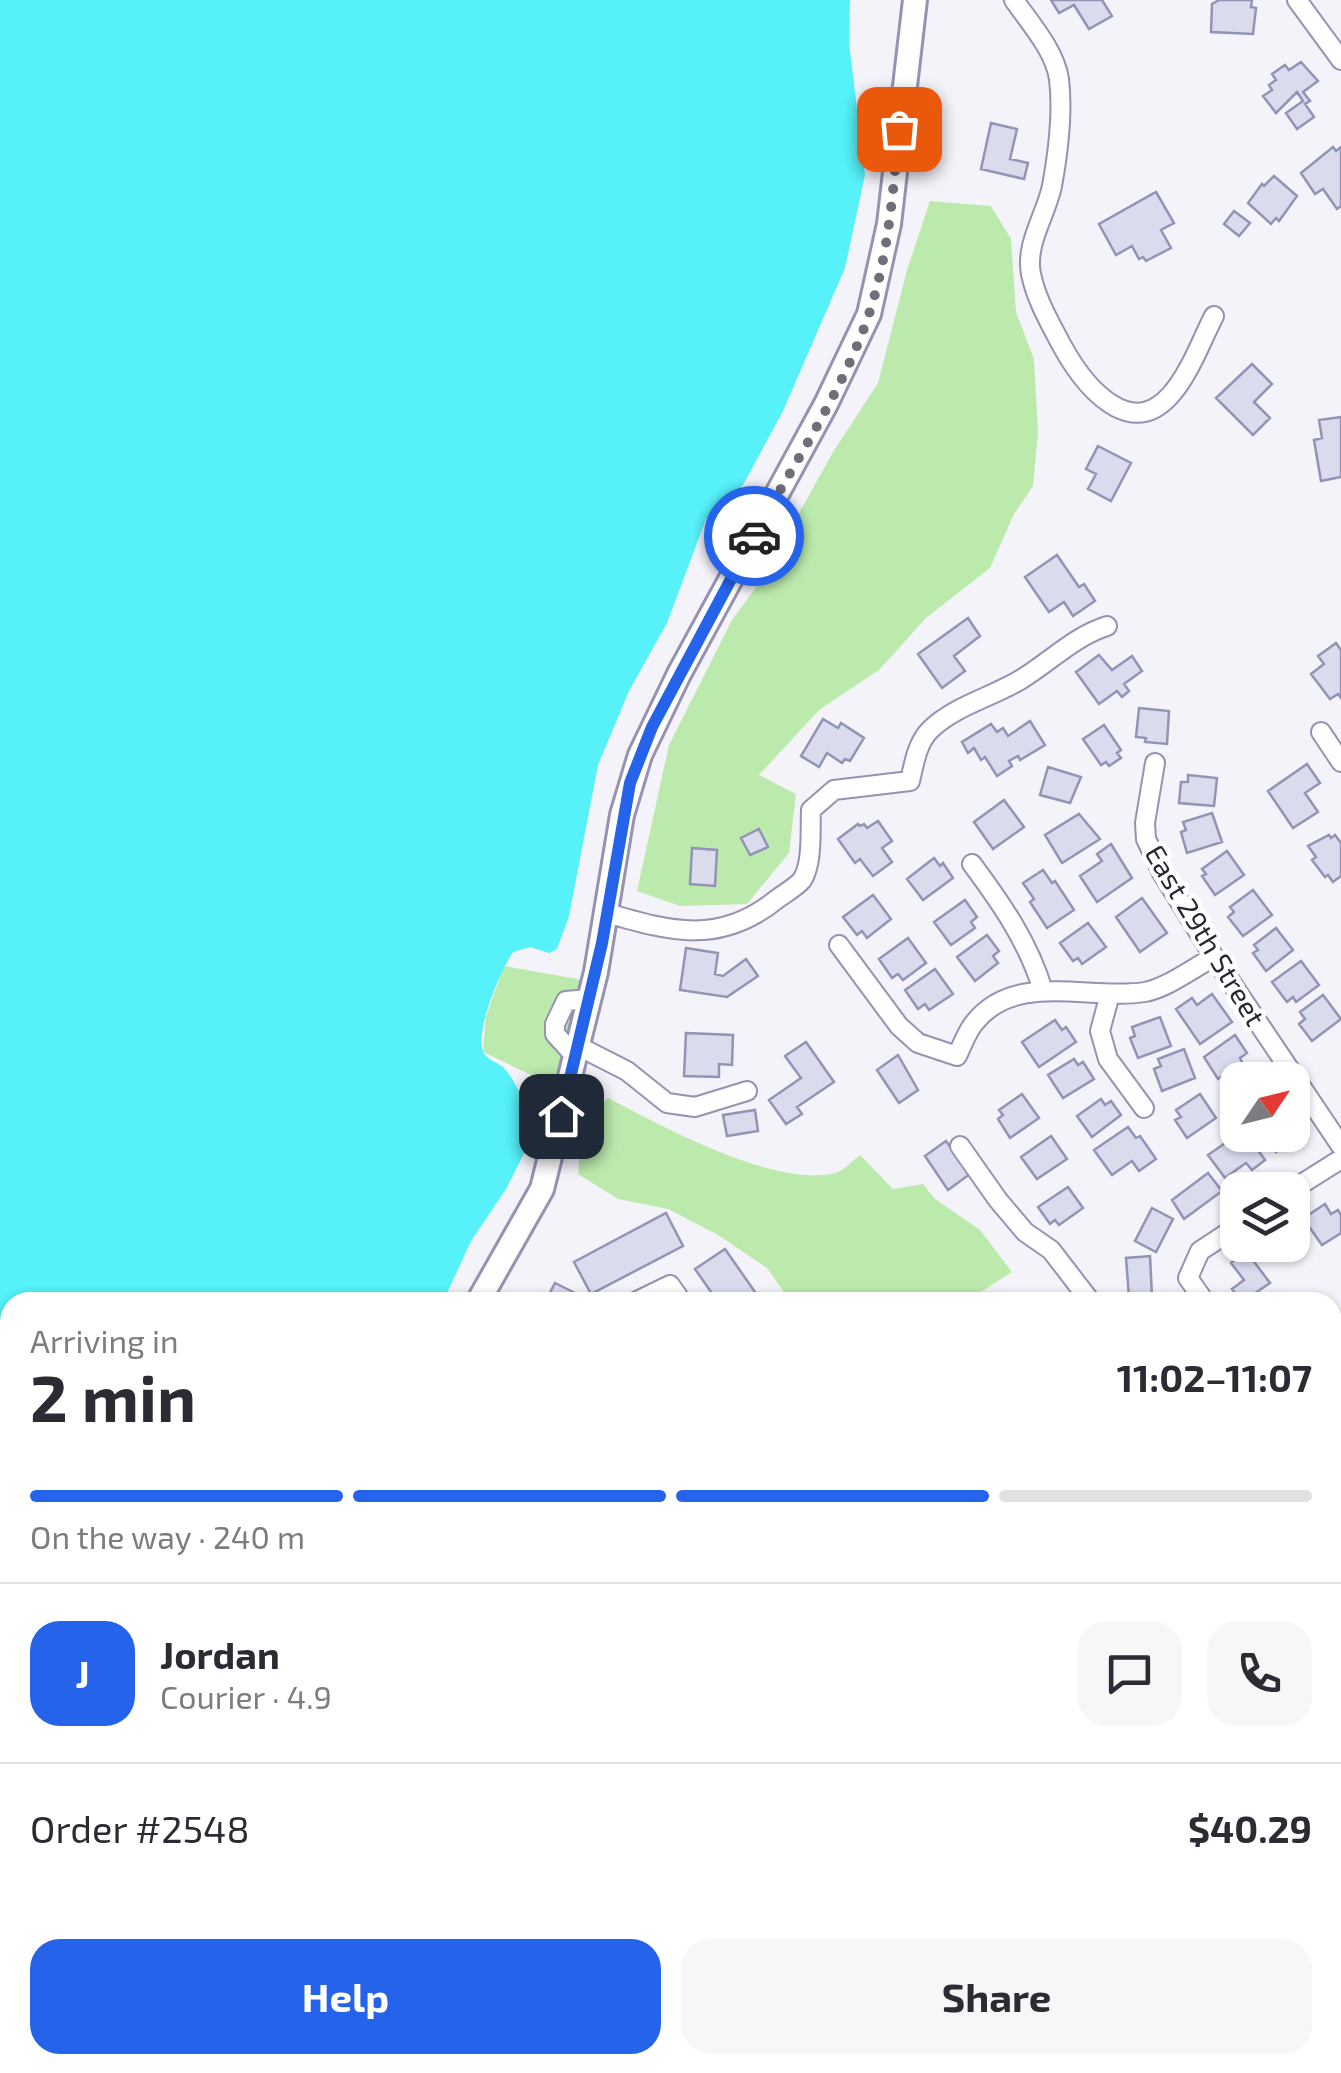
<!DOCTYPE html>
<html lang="en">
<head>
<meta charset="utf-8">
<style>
  body { margin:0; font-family:"Exo 2",sans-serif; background:#f7f7f7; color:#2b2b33; height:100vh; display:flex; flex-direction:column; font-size:38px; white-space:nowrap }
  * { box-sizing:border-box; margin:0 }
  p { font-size:32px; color:#7c7c81 }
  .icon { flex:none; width:55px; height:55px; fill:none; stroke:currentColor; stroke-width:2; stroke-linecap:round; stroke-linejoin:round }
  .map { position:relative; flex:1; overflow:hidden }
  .drawer { position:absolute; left:0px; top:1292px; width:1342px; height:782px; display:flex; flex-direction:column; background:#fff; border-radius:30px 30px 0 0; box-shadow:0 2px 8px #0004 }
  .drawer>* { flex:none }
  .needle { width:65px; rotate:55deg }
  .fabs { position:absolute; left:1220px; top:1062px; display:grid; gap:20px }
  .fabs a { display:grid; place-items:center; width:90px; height:90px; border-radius:20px; background:#fff; box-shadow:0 2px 8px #0004; font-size:50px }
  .pin { position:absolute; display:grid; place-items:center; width:85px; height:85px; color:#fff; margin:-42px; border-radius:20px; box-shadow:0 5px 15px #0006 }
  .courier { position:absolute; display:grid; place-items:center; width:100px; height:100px; margin:-50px; border:8px solid #2563eb; border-radius:50%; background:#fff; color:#222; box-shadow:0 2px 12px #0007 }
  .summary em { font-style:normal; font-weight:700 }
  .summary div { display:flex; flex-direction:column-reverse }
  .summary { display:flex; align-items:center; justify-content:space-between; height:170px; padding:0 30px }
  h1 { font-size:65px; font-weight:700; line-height:75px }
  .bar { display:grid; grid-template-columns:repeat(4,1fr); gap:15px 10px; align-content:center; height:120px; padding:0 30px }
  .bar i { height:12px; border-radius:8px; background:#e1e1e2 }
  .bar .on { background:#2563eb }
  .bar p { grid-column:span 4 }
  .line { display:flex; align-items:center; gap:25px; padding:0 30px; border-top:2px solid #e1e1e2 }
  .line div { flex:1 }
  .round { display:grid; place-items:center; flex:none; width:105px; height:105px; border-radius:30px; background:#f7f7f7 }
  .action { display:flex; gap:20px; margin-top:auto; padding:20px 30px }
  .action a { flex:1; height:115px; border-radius:30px; background:#2563eb; color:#fff; font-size:40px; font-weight:700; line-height:115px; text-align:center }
  .action a+a { background:#f7f7f7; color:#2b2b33 }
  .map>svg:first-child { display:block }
  .green { fill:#bceaad }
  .water { fill:#56f1f9 }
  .building { fill:#dadcee; stroke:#9294b5; stroke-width:2.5 }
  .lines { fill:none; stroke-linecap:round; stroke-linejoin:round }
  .minor-casing { stroke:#9791b2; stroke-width:22 }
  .major-casing { stroke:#9791b2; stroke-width:28 }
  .minor { stroke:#fff; stroke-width:18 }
  .major { stroke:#fff; stroke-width:22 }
  .done { stroke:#706e79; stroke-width:10; stroke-dasharray:0 18 }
  .route { stroke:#2563eb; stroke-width:12 }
  .labels { text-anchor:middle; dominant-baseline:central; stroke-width:9; stroke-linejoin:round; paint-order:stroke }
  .street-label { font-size:28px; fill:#292634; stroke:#fff }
</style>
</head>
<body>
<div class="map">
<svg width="1341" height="2073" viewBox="0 0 1341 2073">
  <rect width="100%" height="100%" fill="#f4f3fa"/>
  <path class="green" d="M930,201l61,5 20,33 5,73 18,47 4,73 -5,54 -19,28 -24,54 -64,50 -47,52 -60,40 -60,65 37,19 -7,59 -42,51 -67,2 -43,-15 32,-146 63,-125 31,-42 70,-126 45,-69 29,-113z
    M504,966l90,16 -27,110 -84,-40 3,-36z
    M608,1098c54,28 166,90 227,75 9,-2 17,-12 25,-18l33,34 30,-5 12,15 45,31 32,42 -47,30h-174l-24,-34 -49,-33 -50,-26 -50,-10 -40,-25 5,-53z
    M339,2065h174l3,8h-178z"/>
  <path class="water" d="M0,0h850l-1,42 16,133 -20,93 -62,143 -40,74 -37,34 -39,104 -38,68 -31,74 -29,151 -12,33 -8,4 -19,-6 -17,5c-11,16 -42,85 -28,103 5,6 14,8 19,13 14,15 24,44 31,64l-29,57 -35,52 -28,61h-433v763h329l-1,8h-338z"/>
  <path class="building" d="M1051,0h51l10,16 -23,13 -15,-24 -15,8z
    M1219,0h33l-1,7 5,1 -3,26 -42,-2 1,-28z
    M1301,62l17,19 -15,11 7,9 -5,3 9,13 -17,12 -11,-16 17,-12 -6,-9 -21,21 -13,-17 9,-6 -3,-5 7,-5 -4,-6 13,-9 4,5z
    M991,123l26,6 -7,30 18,4 -4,16 -43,-10z
    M1333,147l3,4 5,-4v59l-4,3 -14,-20 -8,5 -14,-21z
    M1274,176l23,20 -18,25 -3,-3 -5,6 -23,-21 14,-19 2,2z
    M1156,192l18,31 -13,7 10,18 -25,13 -3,-4 -4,2 -7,-13 -16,9 -17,-31z
    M1234,211l16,12 -11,13 -15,-12z
    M1252,364l20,20 -18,18 16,16 -17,17 -37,-37z
    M1341,417v60l-20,4 -7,-41 8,-2 -3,-18z
    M1098,446l33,17 -20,38 -23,-12 8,-15 -10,-5z
    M1057,555l22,32 5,-3 11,17 -22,15 -9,-14 -15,10 -24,-35z
    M968,618l12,18 -26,20 11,15 -23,17 -24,-34z
    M1336,643l5,7v48l-3,-4 -8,5 -19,-25 13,-10 -6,-8z
    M1099,655l13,15 20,-14 10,15 -18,13 5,7 -7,6 -5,-6 -18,13 -23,-32z
    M1139,708l30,3 -2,33 -22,-2 1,-4 -10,-1z
    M823,719l15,9 3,-5 23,15 -14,23 -5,-2 -3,4 -15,-10 -8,14 -18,-11z
    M1030,721l15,24 -25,15 -2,-4 -9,5 3,5 -15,10 -12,-19 -4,3 -7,-12 -6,5 -6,-11 29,-18 6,8 6,-4 5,8z
    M1104,725l17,25 -4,3 4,5 -12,8 -3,-4 -5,3 -18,-26z
    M1307,764l13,19 -15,10 13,19 -25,16 -25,-37z
    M1048,767l33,10 -11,26 -30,-8z
    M1188,775l29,3 -3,28 -35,-3 2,-21h7z
    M1004,800l20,27 -31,22 -19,-27z
    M1212,813l10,29 -35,11 -6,-21 5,-2 -3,-8z
    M1079,814l21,25 -38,24 -17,-28z
    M878,821l14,20 -10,7 10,14 -19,14 -13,-17 -5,4 -17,-24 20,-15 2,2 4,-2 3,4z
    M759,829l9,18 -18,8 -9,-17z
    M1329,835l2,3 4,-3 6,8v33l-8,6 -5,-7 -3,2 -13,-17 4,-3 -8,-11z
    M1111,844l21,34 -35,24 -17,-26 22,-15 -5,-7z
    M692,848l25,2 -2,36 -25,-2z
    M1227,851l17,24 -29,20 -13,-19 4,-2 -4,-5z
    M934,858l6,8 3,-3 10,15 -30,22 -16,-21z
    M1043,870l9,13 3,-2 19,29 -27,18 -17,-26 4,-3 -11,-16z
    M1253,890l19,25 -29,21 -15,-19 6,-5 -4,-5z
    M873,895l18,24 -24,19 -5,-7 -5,4 -14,-18z
    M1142,898l25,35 -27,19 -24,-35z
    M965,900l12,17 -6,5 4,6 -24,17 -17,-23z
    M1088,923l18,24 -24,17 -4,-6 -5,3 -13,-18z
    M1276,928l17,22 -27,21 -13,-18 5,-3 -4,-5z
    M987,935l12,16 -6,5 5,7 -23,18 -18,-24z
    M908,938l18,25 -23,17 -5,-6 -6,4 -13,-19z
    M686,948l32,5 -3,21 8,2 23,-17 12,17 -31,21 -47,-7z
    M1301,961l18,24 -23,17 -3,-5 -6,5 -15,-20z
    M935,969l18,25 -24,16 -4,-6 -7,5 -13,-19z
    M1212,994l20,28 -32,22 -24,-35 16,-11 5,7z
    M1323,995l18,24 -29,22 -13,-17 6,-5 -5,-7z
    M1160,1017l11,29 -33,12 -8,-20 5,-2 -3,-9z
    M1055,1020l7,10 4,-3 10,15 -37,25 -17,-25z
    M686,1033l47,2 -1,30 -13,-1v13l-35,-1z
    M1235,1035l12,18 -7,5 2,4 -24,17 -14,-22z
    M806,1042l28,40 -37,25 5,7 -16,10 -17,-24 32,-22 -16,-22z
    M1184,1049l11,29 -33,13 -8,-22 7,-3 -3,-7z
    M898,1055l20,35 -19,13 -22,-33z
    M1074,1059l4,6 5,-3 11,17 -31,19 -15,-23z
    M1022,1094l17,24 -29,20 -12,-19 5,-4 -4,-5z
    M1200,1094l16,24 -29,20 -12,-18 6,-3 -5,-7z
    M1101,1099l4,6 6,-4 10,14 -29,22 -15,-21z
    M755,1110l3,21 -31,5 -4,-21z
    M1128,1127l8,11 4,-2 16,23 -17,12 -7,-10 -20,14 -18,-25z
    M1292,1129l6,8 -22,15 -12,-17h28z
    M1238,1134l9,1 18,25 -13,10 -6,-7 -21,15 -17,-23z
    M1051,1136l16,23 -30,20 -16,-22z
    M946,1141l24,33 -22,16 -23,-34z
    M1208,1173l14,18 -38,28 -12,-19z
    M1068,1187l15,21 -24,17 -4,-5 -5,4 -12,-17z
    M1325,1204l6,10 7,-4 3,5v18l-19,12 -12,-17 -4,2 -7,-9z
    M1152,1208l21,11 -17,33 -21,-11z
    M666,1213l17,33 -92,48 -17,-32z
    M725,1249l37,53h-44l-23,-33z
    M1246,1251l24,32 -28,19 -10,-13 12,-9 -13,-17z
    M1150,1256l2,40 -23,1 -3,-39z
    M555,1283l32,16 -1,3h-41z
    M1335,1383l6,9v42l-4,3 -5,-6z
    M1332,1572l9,13 -1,35 -8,-11z
    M1332,1721l9,12v21l-9,6z
    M888,2065h32v8h-32z"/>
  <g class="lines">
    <g class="minor-casing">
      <path id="minor" d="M1014,0c16,23 41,51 45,79 4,33 -1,74 -7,107 -6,29 -27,58 -21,88 5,25 19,49 30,70 13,24 31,50 55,63 54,28 79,-55 98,-91
        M1297,0l44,60
        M1321,732l20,30
        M1155,763l-10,60 1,16 16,34 52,84 127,189
        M972,864c29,39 57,79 71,127
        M607,913c64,19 114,32 170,-14 7,-5 19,-12 25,-19 11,-17 8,-50 9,-70l23,-20 76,-9c4,-17 7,-38 20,-51 24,-24 62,-33 90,-50 30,-18 53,-43 87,-54
        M839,945l60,81 19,17 39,13c5,-10 10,-25 18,-34 41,-51 115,-21 170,-30 22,-4 48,-24 69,-35
        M1110,994l-10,37 8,28 36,49
        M578,1046l49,25 40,32 28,4 52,-16
        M575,1056l-20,-22v-10l11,-23 23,-2
        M960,1146l38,54 27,32 26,18 40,52
        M1292,1190l49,-31
        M635,1302l35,-17 12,17
        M1205,1302l-17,-24 12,-27 38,-25
        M1332,1495l9,12
        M1332,1657l9,-6
        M1332,2006l9,13
        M861,2073l2,-8
        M1125,2073l1,-8"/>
    </g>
    <g class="major-casing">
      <path id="major" d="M478,1302l64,-113 54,-217 26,-157 18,-60 39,-81 147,-270 43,-90 20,-90 26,-224
        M1332,1838l9,13
        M645,2065l4,8"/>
    </g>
    <use href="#minor" class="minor"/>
    <use href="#major" class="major"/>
  </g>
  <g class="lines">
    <path class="done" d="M754,536c39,-71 91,-148 116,-225 19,-59 23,-121 29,-182"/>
    <path class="route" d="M561,1116l41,-173 28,-160 22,-56 102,-191"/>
  </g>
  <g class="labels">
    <g class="street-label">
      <text transform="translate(1206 935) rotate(59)">East 29th Street</text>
    </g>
  </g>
</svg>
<div class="fabs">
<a><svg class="needle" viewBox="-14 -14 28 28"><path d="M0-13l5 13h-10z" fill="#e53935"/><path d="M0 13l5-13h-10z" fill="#7c7c81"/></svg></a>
<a><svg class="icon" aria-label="layers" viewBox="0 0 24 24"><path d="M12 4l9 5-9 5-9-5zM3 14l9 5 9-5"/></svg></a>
</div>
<div class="pin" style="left:899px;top:129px;background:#ea580c"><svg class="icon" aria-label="bag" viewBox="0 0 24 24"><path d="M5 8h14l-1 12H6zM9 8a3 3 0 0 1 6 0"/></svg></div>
<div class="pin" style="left:561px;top:1116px;background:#1f2937"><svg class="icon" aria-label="home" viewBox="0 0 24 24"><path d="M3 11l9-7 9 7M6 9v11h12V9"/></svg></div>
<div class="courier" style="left:754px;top:536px"><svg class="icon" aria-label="car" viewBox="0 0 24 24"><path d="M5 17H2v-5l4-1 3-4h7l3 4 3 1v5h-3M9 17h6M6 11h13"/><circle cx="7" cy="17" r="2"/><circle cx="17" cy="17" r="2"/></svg></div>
<section class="drawer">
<div class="summary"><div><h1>2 min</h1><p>Arriving in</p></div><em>11:02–11:07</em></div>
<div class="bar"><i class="on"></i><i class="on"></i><i class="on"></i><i></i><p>On the way · 240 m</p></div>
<div class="line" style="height:180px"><b class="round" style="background:#2563eb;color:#fff">J</b><div><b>Jordan</b><p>Courier · 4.9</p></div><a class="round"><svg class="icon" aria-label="chat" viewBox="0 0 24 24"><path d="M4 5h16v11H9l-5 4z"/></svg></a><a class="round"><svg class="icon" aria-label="phone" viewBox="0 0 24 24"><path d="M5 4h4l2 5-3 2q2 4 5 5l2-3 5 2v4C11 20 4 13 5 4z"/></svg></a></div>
<div class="line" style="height:130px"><div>Order #2548</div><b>$40.29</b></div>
<div class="action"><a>Help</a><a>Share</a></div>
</section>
</div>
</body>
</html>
